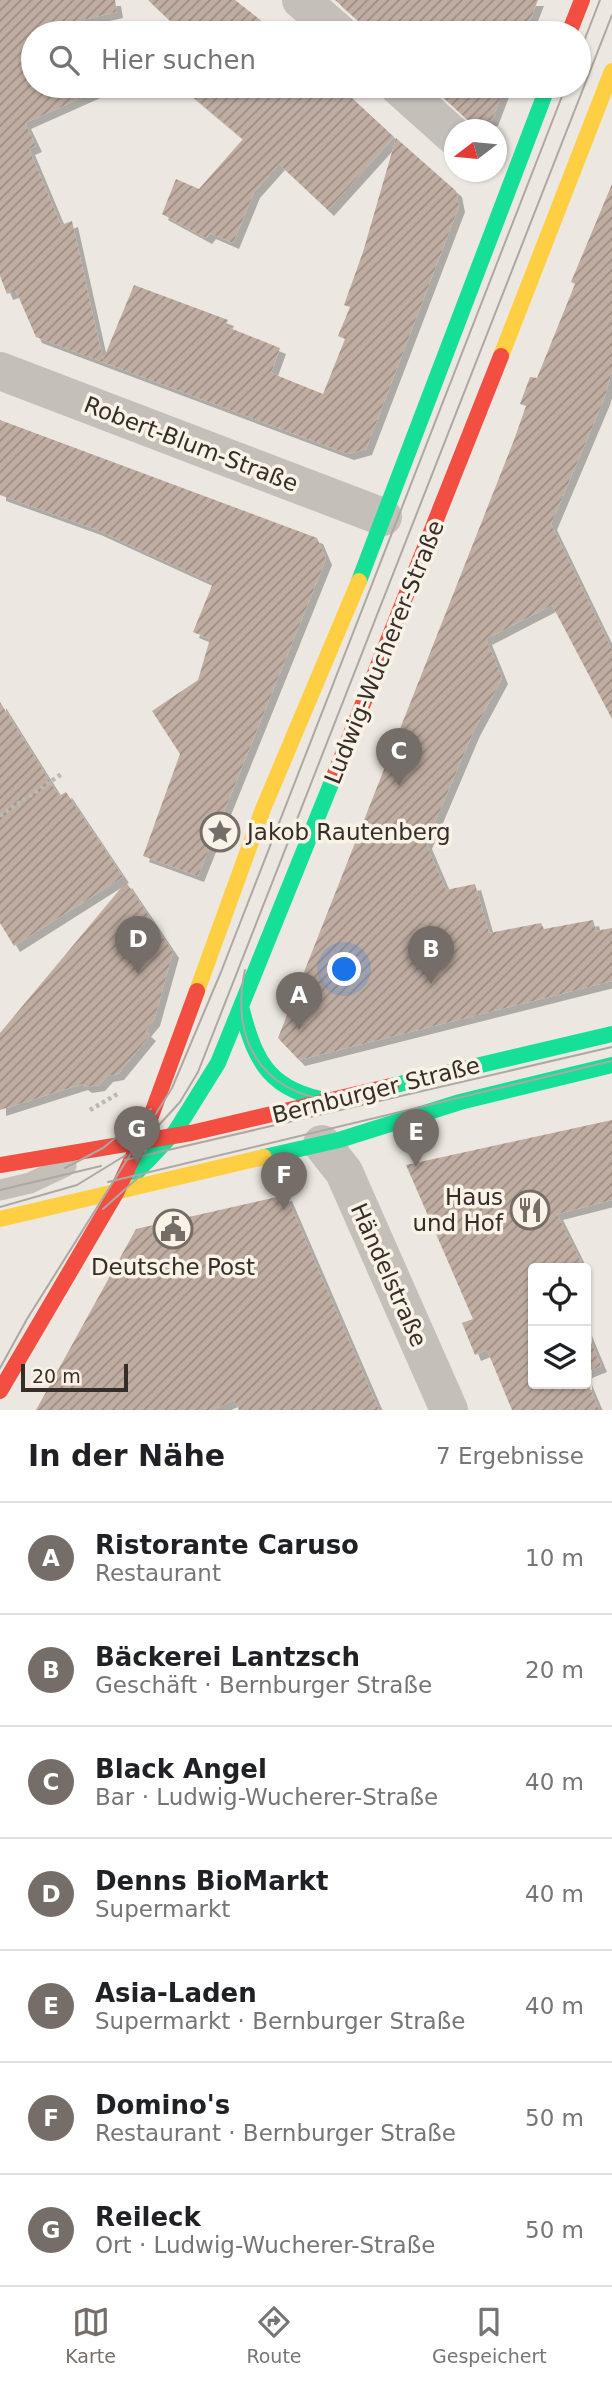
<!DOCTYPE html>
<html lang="de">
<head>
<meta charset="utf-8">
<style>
	body { margin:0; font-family:"DejaVu Sans",sans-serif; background:#f2f2f2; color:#202124 }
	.controls { position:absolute; right:21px; bottom:21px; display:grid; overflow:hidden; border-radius:7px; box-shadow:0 2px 5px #0004 }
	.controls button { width:63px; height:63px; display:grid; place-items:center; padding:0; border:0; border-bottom:2px solid #e0e0e0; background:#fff; color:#202124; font:35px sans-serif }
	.compass { position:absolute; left:444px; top:119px; width:63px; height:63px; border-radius:50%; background:#fff; box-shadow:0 2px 5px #0004; rotate:254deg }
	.scale { position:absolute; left:21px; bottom:18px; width:107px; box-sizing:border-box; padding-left:7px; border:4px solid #352d28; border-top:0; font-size:19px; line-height:24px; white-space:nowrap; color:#352d28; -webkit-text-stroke:5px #f9f2e7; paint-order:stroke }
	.you { position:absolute; left:345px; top:970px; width:24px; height:24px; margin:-18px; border:5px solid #fff; border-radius:50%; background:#1a73e8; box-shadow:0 0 0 10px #1a73e833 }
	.badge { display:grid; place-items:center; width:46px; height:46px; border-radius:50%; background:#756e68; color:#fff; font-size:23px; font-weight:700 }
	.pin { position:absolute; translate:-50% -58px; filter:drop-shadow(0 2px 4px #0008) }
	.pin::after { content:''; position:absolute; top:37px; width:24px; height:21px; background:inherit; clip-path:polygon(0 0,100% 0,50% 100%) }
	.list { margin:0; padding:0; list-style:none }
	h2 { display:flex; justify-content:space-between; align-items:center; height:91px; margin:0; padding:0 28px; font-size:30px }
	h2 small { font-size:23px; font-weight:400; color:#757577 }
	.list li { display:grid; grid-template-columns:46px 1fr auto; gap:21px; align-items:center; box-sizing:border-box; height:112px; padding:0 28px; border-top:2px solid #e0e0e0 }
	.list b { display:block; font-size:26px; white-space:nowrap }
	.list p { margin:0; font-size:23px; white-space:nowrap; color:#757577 }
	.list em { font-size:23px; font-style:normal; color:#757577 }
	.icon { flex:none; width:38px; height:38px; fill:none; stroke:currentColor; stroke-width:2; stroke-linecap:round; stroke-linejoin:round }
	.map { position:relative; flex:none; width:612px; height:1410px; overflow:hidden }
	.search { position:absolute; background:#fff; box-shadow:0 2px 5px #0004; left:21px; right:21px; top:21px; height:77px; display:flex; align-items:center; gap:18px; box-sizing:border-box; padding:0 24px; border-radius:38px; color:#757577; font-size:26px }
	.sheet { height:875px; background:#fff }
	nav { display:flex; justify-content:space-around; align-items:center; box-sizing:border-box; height:98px; border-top:2px solid #e0e0e0; background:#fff; font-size:19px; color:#757577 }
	nav a { display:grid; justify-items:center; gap:4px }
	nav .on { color:#756e68 }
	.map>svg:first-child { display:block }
	.building { fill:url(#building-hatch); filter:url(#shadow) }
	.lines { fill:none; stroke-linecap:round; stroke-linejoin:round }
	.path { stroke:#bdb8b2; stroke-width:4.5; stroke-dasharray:3.5 3.5; stroke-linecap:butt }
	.lane { stroke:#c5bfb9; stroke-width:21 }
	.street { stroke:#c5bfb9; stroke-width:38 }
	.fast { stroke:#16e098; stroke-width:16 }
	.slow { stroke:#ffcf43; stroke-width:16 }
	.jam { stroke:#f24e42; stroke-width:16 }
	.tram { stroke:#aca8a4; stroke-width:2 }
	.labels { text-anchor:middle; stroke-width:7; stroke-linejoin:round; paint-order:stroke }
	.street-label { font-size:23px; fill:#352d28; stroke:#f9f2e7 }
	.poi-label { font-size:23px; fill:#352d28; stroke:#f9f2e7; text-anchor:start }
</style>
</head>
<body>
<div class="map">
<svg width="612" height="1410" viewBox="0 0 612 1410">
	<defs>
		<pattern id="building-hatch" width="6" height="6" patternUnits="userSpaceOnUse" patternTransform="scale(1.75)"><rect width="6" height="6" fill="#bfada2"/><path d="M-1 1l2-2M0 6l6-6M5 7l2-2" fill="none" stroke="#9c8d84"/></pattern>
		<filter id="shadow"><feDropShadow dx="6" dy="6" stdDeviation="0" flood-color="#0004"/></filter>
	</defs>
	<rect width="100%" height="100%" fill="#ece7e0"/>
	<path class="building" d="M0 0H115L117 12 33 31V86H108L25 123 36 146 29 149 61 225 72 221 103 360 134 285 228 320 225 326 280 348 271 373 323 394 345 339 338 336 350 307 344 305 363 252 396 138 456 191 459 206 366 449 348 454 36 337 16 291 7 294 0 276Z
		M148 0H235L277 33H183Z
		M335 0H538L525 33H372Z
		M180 86H339L394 137 328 210 279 164 254 192 233 243 210 233 206 238 162 214 176 179 199 189 243 139Z
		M431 86H505L492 120 472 124Z
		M612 184V371L604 399 551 524 612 650V719L552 605 486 639 502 678 474 730 426 843 446 890 475 884 489 933 541 923 544 929 593 920 596 931 612 928V981L299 1060 278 1038 514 440 526 406 520 404 530 377 537 378 575 284 571 282Z
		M0 420 317 538 326 559 198 876 143 856 180 754 152 711 198 680 210 639 193 632 213 583 95 529 0 495Z
		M0 702 59 796 66 792 123 877 14 946 0 923Z
		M126 882 173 952 154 1020 145 1031 150 1035 118 1074 107 1076 99 1085 86 1087 82 1084 0 1110V1033Z
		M612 1120V1200L557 1214 584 1268H533V1384H586V1379L599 1410H512L487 1350 475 1355 462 1323 473 1319 406 1165Z
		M286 1195 379 1410H239L234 1400 212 1410H36L136 1229Z
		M586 1330 601 1366 586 1372Z"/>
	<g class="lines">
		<path class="path" d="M0 816 63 773
			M90 1110 119 1093"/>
		<path class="lane" d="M0 1190 30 1183 66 1166"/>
		<path class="street" d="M301 0 339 33
			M398 86 454 136
			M0 371 383 517
			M322 1144 344 1172 449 1410"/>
		<path class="fast" d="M359 581 548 86
			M242 1010C256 1065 272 1091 330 1101
			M391 1086 612 1034
			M264 1157 339 1140 460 1102 612 1065
			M132 1177 175 1132 218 1063 335 774"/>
		<path class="slow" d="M501 356 612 71
			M197 991 263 809 359 581
			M0 1219 264 1157"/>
		<path class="jam" d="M569 33 582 0
			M335 774 501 356
			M0 1165 191 1133 391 1086
			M0 1391 116 1193 147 1127 197 991"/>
		<path class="tram" d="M579 54 600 0
			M245 970C228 1047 270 1102 349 1101
			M148 1137 180 1102 198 1072 612 15
			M125 1160 612 1047
			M65 1168 103 1148 151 1109
			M108 1182 612 1061
			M0 1190 101 1166
			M0 1207 77 1185 126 1155
			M103 1209 140 1176
			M0 1368 27 1319 172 1088 221 972 566 86"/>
	</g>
	<defs>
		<symbol id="sight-ring" viewBox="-11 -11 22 22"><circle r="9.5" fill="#f9f2e7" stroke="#756e68" stroke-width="1.5"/><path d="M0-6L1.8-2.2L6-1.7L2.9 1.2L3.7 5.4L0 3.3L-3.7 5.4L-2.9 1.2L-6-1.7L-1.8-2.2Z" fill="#756e68"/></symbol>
		<symbol id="restaurant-ring" viewBox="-11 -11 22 22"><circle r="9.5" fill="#f9f2e7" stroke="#756e68" stroke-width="1.5"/><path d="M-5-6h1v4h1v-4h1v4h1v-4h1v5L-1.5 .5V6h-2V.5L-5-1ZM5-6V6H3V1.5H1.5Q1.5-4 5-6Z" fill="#756e68"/></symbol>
		<symbol id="civic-ring" viewBox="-11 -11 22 22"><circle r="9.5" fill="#f9f2e7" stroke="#756e68" stroke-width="1.5"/><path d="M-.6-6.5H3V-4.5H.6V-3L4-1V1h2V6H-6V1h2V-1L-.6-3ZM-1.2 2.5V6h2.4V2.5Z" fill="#756e68"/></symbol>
	</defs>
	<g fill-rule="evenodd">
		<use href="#sight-ring" x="198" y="810" width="44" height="44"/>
		<use href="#restaurant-ring" x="508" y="1188" width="44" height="44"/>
		<use href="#civic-ring" x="151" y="1207" width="44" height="44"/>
	</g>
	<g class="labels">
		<g class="street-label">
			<text transform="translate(191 444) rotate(21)" y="8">Robert-Blum-Straße</text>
			<text transform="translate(384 652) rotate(-68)" y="8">Ludwig-Wucherer-Straße</text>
			<text transform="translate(376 1090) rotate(-14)" y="8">Bernburger Straße</text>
			<text transform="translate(389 1275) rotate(66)" y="8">Händelstraße</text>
		</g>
		<g class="poi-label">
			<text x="247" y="840">Jakob Rautenberg</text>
			<text x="503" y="1205" text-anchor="end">Haus<tspan x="503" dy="26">und Hof</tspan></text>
			<text x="173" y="1275" text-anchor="middle">Deutsche Post</text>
		</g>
	</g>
</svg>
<div class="controls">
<button><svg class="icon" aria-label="locate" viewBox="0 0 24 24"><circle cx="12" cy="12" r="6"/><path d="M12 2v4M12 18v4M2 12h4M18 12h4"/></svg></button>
<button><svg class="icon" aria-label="layers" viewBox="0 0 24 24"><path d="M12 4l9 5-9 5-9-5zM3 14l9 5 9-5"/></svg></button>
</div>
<svg class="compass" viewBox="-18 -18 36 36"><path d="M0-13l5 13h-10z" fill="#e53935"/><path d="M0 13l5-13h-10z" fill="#757577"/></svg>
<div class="scale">20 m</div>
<div class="you"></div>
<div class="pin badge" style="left:299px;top:1030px">A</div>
<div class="pin badge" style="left:431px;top:984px">B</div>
<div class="pin badge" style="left:399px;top:786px">C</div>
<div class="pin badge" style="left:138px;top:974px">D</div>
<div class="pin badge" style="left:416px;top:1167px">E</div>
<div class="pin badge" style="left:284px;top:1210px">F</div>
<div class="pin badge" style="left:137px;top:1164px">G</div>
<div class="search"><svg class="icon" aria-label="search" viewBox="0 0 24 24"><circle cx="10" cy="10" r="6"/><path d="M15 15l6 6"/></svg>Hier suchen</div>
</div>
<section class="sheet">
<h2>In der Nähe<small>7 Ergebnisse</small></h2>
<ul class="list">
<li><span class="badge">A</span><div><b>Ristorante Caruso</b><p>Restaurant</p></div><em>10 m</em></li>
<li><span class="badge">B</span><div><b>Bäckerei Lantzsch</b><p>Geschäft · Bernburger Straße</p></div><em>20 m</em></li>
<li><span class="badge">C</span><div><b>Black Angel</b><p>Bar · Ludwig-Wucherer-Straße</p></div><em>40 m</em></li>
<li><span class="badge">D</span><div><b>Denns BioMarkt</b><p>Supermarkt</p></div><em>40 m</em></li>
<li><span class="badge">E</span><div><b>Asia-Laden</b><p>Supermarkt · Bernburger Straße</p></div><em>40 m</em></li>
<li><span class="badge">F</span><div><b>Domino's</b><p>Restaurant · Bernburger Straße</p></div><em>50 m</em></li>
<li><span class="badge">G</span><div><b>Reileck</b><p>Ort · Ludwig-Wucherer-Straße</p></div><em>50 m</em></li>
</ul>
</section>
<nav>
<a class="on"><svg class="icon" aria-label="map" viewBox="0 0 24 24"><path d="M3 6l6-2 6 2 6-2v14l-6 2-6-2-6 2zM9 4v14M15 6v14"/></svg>Karte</a>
<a><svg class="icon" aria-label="directions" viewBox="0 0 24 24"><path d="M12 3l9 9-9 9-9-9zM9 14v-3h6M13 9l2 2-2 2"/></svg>Route</a>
<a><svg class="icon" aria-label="saved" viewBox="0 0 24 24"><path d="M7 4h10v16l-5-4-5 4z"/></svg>Gespeichert</a>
</nav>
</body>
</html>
